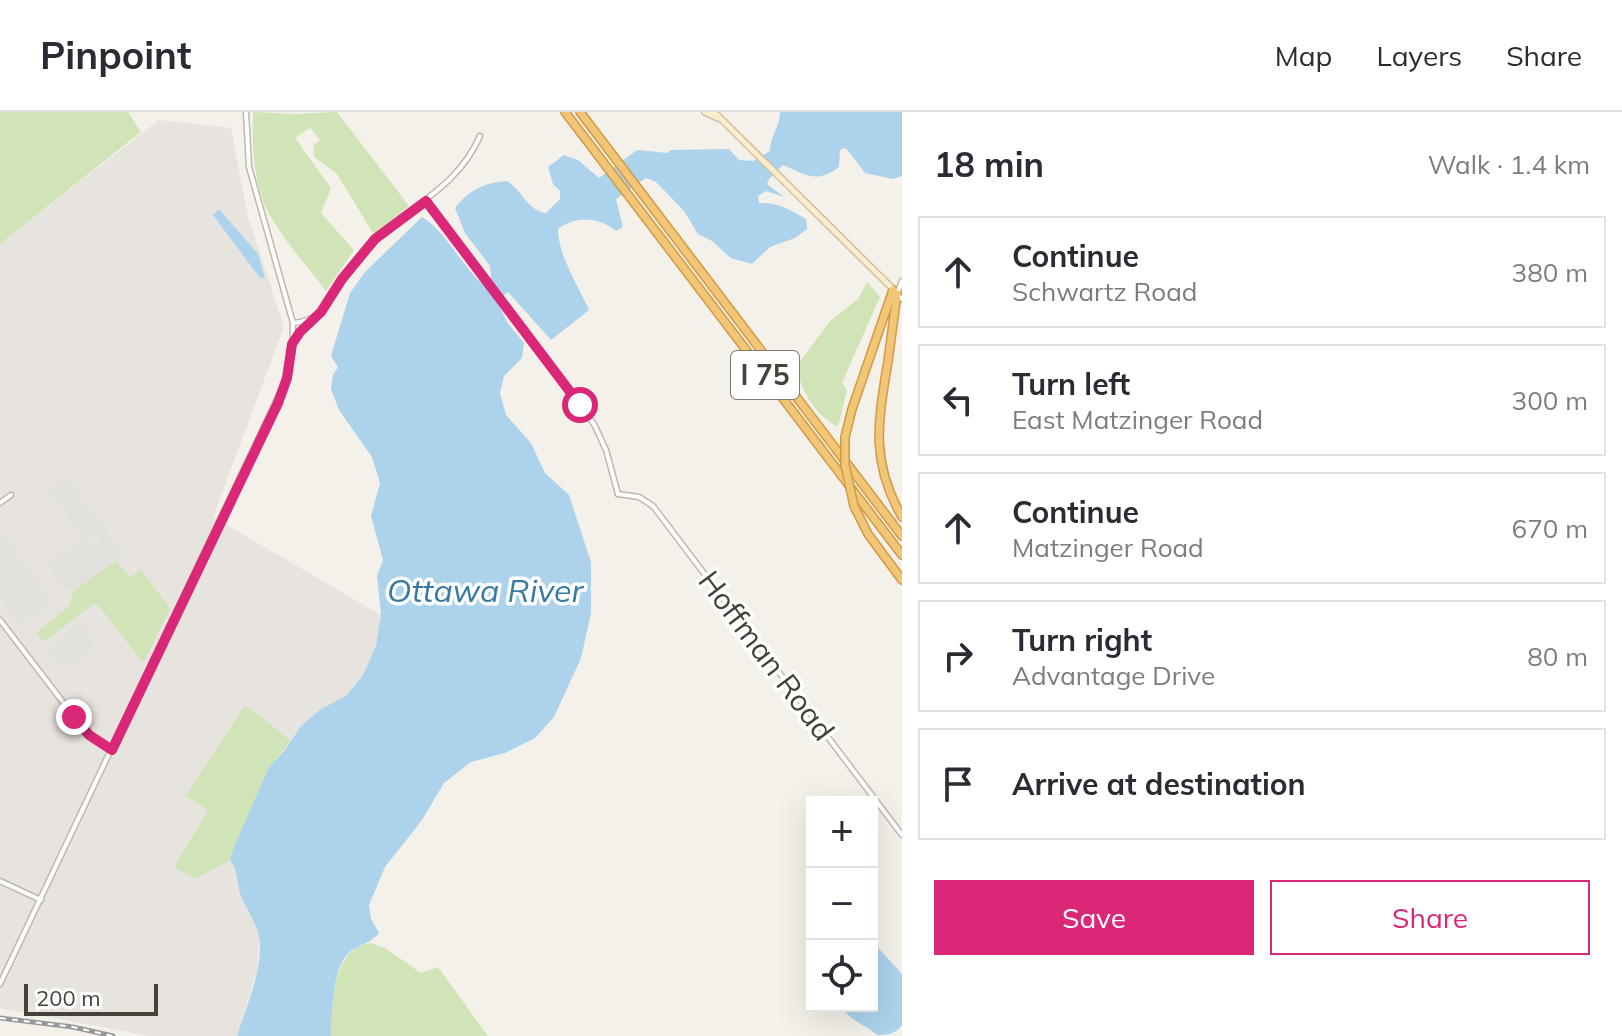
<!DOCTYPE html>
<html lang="en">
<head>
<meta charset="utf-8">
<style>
	body { margin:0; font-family:Mulish,sans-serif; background:#f7f7f7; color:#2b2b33 }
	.controls { position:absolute; right:24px; bottom:24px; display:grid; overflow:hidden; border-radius:0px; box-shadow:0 8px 32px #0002 }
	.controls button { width:72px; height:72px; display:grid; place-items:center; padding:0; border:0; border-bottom:2px solid #e1e1e2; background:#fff; color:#2b2b33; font:40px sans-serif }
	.scale { position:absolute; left:24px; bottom:20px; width:134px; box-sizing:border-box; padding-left:8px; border:4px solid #474139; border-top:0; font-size:22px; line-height:28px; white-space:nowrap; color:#474139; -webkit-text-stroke:6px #fff; paint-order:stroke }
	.stop { position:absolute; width:24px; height:24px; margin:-18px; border:6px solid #db2777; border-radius:50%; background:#fff }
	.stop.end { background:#db2777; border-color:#fff; box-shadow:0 2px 8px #0008 }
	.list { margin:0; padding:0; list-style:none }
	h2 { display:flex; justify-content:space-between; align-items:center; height:104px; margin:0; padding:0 32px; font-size:34px }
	h2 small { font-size:26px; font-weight:400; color:#7c7c81 }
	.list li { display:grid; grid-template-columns:52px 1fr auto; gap:24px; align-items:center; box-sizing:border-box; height:112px; margin:0 16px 16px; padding:0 16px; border:2px solid #e1e1e2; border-radius:0px }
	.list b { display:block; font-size:30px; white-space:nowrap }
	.list p { margin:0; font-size:26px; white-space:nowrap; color:#7c7c81 }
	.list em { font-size:26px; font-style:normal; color:#7c7c81 }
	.actions { display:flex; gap:16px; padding:24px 32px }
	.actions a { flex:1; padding:18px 0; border:2px solid #db2777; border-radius:0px; text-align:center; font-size:28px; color:#db2777 }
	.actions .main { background:#db2777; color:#fff }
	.icon { flex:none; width:44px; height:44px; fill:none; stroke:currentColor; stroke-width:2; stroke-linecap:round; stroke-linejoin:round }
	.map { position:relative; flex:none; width:902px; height:924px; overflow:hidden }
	header { display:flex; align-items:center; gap:48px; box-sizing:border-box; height:112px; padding:0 40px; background:#fff; border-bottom:2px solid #e1e1e2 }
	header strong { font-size:38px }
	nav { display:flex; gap:44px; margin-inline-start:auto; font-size:28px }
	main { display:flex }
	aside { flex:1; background:#fff }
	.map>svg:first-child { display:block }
	.industrial { fill:#e7e3df }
	.green { fill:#d1e4b7 }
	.parking { fill:#e3e1de }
	.water { fill:#acd3eb }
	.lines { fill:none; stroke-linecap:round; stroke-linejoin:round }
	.minor-casing { stroke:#bfb8ad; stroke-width:7 }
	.tertiary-casing { stroke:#bfb8ad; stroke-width:7 }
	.secondary-casing { stroke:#d0c19d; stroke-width:8 }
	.motorway-casing { stroke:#d19a47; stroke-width:10 }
	.minor { stroke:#fff; stroke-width:4 }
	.tertiary { stroke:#fff; stroke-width:4 }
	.secondary { stroke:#faeece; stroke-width:5 }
	.motorway { stroke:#f2c677; stroke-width:7 }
	.rail-casing { stroke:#989898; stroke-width:5 }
	.rail { stroke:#fff; stroke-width:2; stroke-dasharray:6; stroke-linecap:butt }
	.motorway-bridge-casing { stroke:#d19a47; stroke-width:10; stroke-linecap:butt }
	.motorway-bridge { stroke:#f2c677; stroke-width:7 }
	.route { stroke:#db2777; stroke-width:10 }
	.labels { text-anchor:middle; stroke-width:7; stroke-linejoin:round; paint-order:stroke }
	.shield { fill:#fff; stroke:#7e7a74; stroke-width:2 }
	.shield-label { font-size:28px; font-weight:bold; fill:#474139 }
	.street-label { font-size:30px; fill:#474139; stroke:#fff }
	.water-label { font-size:32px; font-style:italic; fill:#387aa3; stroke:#fff }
</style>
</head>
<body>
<header>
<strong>Pinpoint</strong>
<nav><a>Map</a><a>Layers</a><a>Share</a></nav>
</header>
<main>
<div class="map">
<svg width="902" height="924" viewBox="0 0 902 924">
	<rect width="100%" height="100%" fill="#f4f1ea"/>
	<path class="industrial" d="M159 8 231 16 248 105 284 215 213 405 381 503 376 534 363 563 347 583 321 597 301 614 285 638 237 757 238 776 254 807 259 827 257 858 237 924H150L0 896V132Z"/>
	<path class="green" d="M0 0H128L141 20 0 132Z
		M253 0 292 2 337 0 409 94 374 123 337 62 314 45 313 34 320 28 310 16 295 26 331 76 321 101 354 138 326 179C308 155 280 124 267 98 253 68 252 33 253 0Z
		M867 170 880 185 842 271 847 278 838 315C816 304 799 277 797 254L829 210 858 187Z
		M116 448 130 466 141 457 170 497 143 551 96 490 44 530 36 521 69 494 73 480Z
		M245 593 291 629 269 655 230 748 195 767 174 755 208 698 186 684Z
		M370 831 385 836 421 861 438 855 488 924H331C333 892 330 838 370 831Z"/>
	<path class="parking" d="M66 366 124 442 73 480 70 476 66 478 47 453 84 424 93 435 99 430 90 420 82 423 49 379Z
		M0 420 49 484 44 495 20 513 0 486Z
		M81 512 97 532 64 557 49 537Z"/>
	<path class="water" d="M780 0H902V64L893 67 865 61 846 36 840 38 839 55C816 72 807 63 783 53L769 67 767 72 784 85 766 79 758 84 759 91C777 90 791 98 806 107L807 117 795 126 770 135 752 152 731 146 712 129 698 122 684 99 656 70 646 66 616 87 623 115 616 119C599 105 576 103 558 117 558 143 578 173 589 198L551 228 508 180 497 189 507 210 524 231 522 246 504 264 500 281 506 303 531 331 545 361 569 383 591 450V501L581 546 554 605 535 626 505 641 471 650 444 671 422 708 385 755 369 793 371 807 379 821C368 834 359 831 348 842 332 857 332 903 331 924H237C246 894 264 856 259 825 256 809 247 798 241 784 236 771 239 759 230 748L234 735 269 655 285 638 301 614 321 597 347 583 363 563 376 534 381 503 377 464 383 448 371 404 380 371 372 345 339 298 331 277 333 263 338 255 331 244 350 181 365 160 422 105C445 119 461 152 481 171L491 165 490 154 465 121 455 96C470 77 484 71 507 69 523 79 527 98 546 101L560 87V79L553 72 548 55 564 43 578 48 599 66 637 38 668 41 670 38 729 37 739 48 753 49 770 39C770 24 780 15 780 0Z
		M219 97 258 142 265 166H260L213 103Z
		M872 829 902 862V913C896 922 887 923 877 923 862 910 853 911 840 894H872Z"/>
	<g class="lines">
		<defs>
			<path id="minor" d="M426 89 594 312 606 338 618 382
				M293 211C325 208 328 187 344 164 360 142 378 122 400 107 433 82 463 63 480 24
				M292 232 303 215 311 209
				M0 391 11 383
				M0 508 82 615 97 629 112 638"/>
			<path id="tertiary" d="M902 169 897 182 902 187
				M618 382 639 385 653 394 902 723
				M0 769 41 788
				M0 872 287 266 292 241 293 211 249 55 246 0"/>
			<path id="secondary" d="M705 0 718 6
				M714 0 894 178"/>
			<path id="motorway" d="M565 0 902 443
				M580 0 902 424
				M897 182C894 204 891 227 888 249 878 310 870 349 902 405
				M845 325 852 297 893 178
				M854 394 868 422 902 468"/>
		</defs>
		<use href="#minor" class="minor-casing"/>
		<use href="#tertiary" class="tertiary-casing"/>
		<use href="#secondary" class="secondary-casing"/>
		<use href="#motorway" class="motorway-casing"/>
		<use href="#minor" class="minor"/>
		<use href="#tertiary" class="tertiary"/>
		<use href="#secondary" class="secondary"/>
		<use href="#motorway" class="motorway"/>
		<defs>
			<path id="rail" d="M0 906 73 915 113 924"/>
		</defs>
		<use href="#rail" class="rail-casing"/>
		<use href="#rail" class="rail"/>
		<defs>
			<path id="motorway-bridge" d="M845 325V353L854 394"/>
		</defs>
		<use href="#motorway-bridge" class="motorway-bridge-casing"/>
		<use href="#motorway-bridge" class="motorway-bridge"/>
	</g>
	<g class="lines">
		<path class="route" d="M74 605 89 623 112 638 278 291 287 266 292 232 300 220 321 200 342 167 375 127 426 89 580 293"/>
	</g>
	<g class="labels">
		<rect class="shield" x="731" y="239" width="68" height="48" rx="6"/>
		<g class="shield-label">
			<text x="765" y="273">I 75</text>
		</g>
		<g class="street-label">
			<text transform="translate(766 544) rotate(53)" y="10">Hoffman Road</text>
		</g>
		<g class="water-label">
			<text x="485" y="490">Ottawa River</text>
		</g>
	</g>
</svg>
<div class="controls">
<button>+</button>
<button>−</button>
<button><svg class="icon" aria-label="locate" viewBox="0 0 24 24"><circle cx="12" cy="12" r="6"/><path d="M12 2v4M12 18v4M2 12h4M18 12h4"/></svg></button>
</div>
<div class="scale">200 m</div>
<div class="stop" style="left:580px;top:293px"></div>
<div class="stop end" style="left:74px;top:605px"></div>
</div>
<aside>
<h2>18 min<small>Walk · 1.4 km</small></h2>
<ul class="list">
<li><svg class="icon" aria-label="ahead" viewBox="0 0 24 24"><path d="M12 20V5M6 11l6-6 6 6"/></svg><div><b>Continue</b><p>Schwartz Road</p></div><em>380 m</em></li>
<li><svg class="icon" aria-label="left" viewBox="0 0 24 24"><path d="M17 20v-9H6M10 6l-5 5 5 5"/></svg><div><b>Turn left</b><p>East Matzinger Road</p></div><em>300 m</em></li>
<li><svg class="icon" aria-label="ahead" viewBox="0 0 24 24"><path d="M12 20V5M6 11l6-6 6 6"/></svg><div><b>Continue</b><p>Matzinger Road</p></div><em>670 m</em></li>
<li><svg class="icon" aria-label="right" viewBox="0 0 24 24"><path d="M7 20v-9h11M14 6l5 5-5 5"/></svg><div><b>Turn right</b><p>Advantage Drive</p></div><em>80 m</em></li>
<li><svg class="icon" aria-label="arrive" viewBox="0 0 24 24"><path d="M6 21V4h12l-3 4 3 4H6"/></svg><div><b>Arrive at destination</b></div></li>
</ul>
<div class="actions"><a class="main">Save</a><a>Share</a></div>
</aside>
</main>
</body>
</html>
